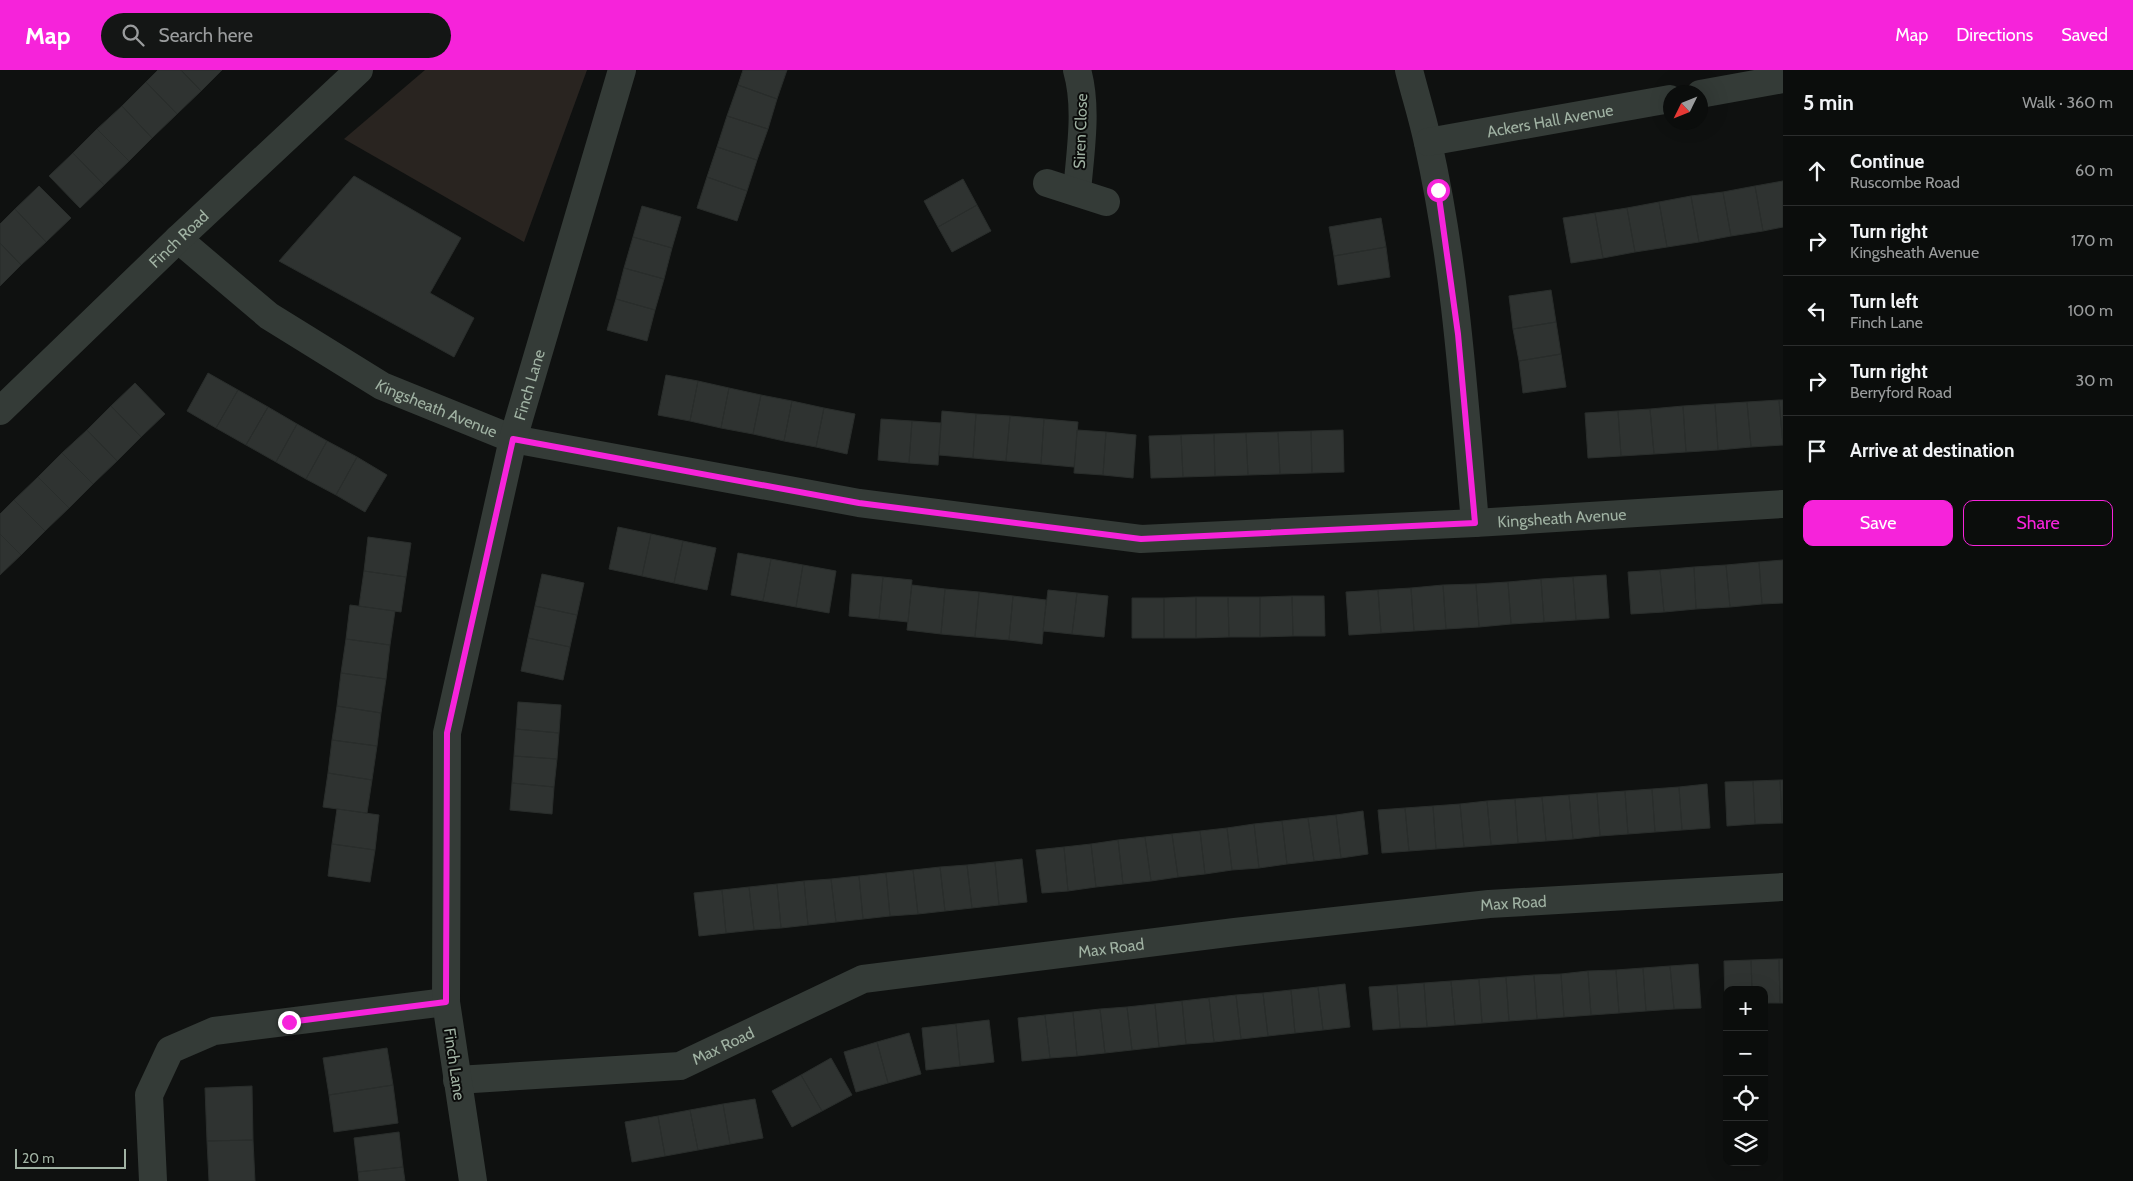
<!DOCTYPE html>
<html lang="en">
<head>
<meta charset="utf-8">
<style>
	body { margin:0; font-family:Cabin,sans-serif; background:#141615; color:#f1f3f6 }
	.controls { position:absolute; right:15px; bottom:15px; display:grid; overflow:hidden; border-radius:10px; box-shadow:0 5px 20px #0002 }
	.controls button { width:45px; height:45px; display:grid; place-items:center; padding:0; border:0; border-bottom:1px solid #2b2d2d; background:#0b0d0c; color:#f1f3f6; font:25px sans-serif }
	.compass { position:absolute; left:1663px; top:15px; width:45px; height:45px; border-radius:50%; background:#0b0d0c; box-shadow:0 5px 20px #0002; rotate:227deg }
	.scale { position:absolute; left:15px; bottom:12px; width:111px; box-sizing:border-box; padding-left:5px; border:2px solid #a0b2a3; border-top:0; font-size:14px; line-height:18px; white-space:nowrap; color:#a0b2a3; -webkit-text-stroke:4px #0b0c0b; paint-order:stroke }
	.stop { position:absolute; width:15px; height:15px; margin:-11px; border:4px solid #f623da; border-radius:50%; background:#fff }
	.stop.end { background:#f623da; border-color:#fff; box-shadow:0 1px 5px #0008 }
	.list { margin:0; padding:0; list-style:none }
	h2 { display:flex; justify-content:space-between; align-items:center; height:65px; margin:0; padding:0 20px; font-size:21px }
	h2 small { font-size:16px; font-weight:400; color:#9a9c9d }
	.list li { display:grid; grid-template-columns:32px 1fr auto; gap:15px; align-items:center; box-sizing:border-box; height:70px; padding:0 20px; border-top:1px solid #2b2d2d }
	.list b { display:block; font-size:19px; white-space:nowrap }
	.list p { margin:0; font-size:16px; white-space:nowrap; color:#9a9c9d }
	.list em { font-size:16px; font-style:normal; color:#9a9c9d }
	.actions { display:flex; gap:10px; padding:15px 20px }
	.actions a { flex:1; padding:11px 0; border:1px solid #f623da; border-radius:10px; text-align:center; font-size:18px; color:#f623da }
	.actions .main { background:#f623da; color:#fff }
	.icon { flex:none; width:28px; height:28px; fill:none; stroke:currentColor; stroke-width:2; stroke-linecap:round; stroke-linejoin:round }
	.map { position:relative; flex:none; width:1783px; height:1111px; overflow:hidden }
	header { display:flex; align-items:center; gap:30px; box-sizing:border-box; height:70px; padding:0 25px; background:#f623da; color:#fff }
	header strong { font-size:24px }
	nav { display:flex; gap:28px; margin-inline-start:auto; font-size:18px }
	.search { width:350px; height:45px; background:#141615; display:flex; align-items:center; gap:12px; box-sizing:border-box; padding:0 18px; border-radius:28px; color:#9a9c9d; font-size:19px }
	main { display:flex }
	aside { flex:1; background:#0b0d0c }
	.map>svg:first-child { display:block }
	.green { fill:#292420 }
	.building { fill:#2f3331; stroke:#292d2b }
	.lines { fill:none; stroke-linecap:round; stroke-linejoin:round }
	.minor { stroke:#343b37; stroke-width:28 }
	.tertiary { stroke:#343b37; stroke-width:28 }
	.route { stroke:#f623da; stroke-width:6 }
	.labels { text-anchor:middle; stroke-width:4; stroke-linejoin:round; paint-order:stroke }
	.street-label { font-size:16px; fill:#a0b2a3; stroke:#0b0c0b }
</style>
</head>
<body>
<header>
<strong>Map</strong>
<div class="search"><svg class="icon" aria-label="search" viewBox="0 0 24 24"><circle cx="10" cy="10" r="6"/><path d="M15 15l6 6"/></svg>Search here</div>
<nav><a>Map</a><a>Directions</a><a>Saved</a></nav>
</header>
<main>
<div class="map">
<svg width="1783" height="1111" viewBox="0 0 1783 1111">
	<rect width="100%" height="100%" fill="#0f1110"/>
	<path class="green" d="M425 0H587L524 172 344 69Z"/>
	<path class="building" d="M158 0H181L201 21 177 44 146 12Z
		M181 0H222L201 21Z
		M743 0H787L777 29 738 15Z
		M146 12 177 44 152 68 122 36Z
		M738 15 777 29 768 59 727 46Z
		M122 36 152 68 129 91 97 59Z
		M727 46 768 59 757 90 717 77Z
		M97 59 129 91 104 115 73 83Z
		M717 77 757 90 747 121 707 107Z
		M73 83 104 115 80 138 49 106Z
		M354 106 461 168 430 223 474 248 454 287 279 191Z
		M707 107 747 121 737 151 697 138Z
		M963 109 977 135 938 157 924 131Z
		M1783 111V157L1763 161 1755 116Z
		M39 116 71 148 46 172 15 139Z
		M1755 116 1763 161 1731 166 1723 122Z
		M1723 122 1731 166 1699 172 1691 126Z
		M1691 126 1699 172 1667 177 1659 132Z
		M1659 132 1667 177 1635 182 1627 138Z
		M977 135 991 161 952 182 938 157Z
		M642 136 681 147 672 178 633 167Z
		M1627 138 1635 182 1603 188 1595 143Z
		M15 139 46 172 21 195 0 173V154Z
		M1595 143 1603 188 1571 193 1563 148Z
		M1381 148 1386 177 1334 186 1329 157Z
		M633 167 672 178 664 209 624 198Z
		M0 173 21 195 0 216Z
		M1386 177 1390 207 1338 215 1334 186Z
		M624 198 664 209 655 240 616 229Z
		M1551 220 1556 252 1513 259 1509 226Z
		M616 229 655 240 647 271 607 260Z
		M1556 252 1561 284 1519 291 1513 259Z
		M1561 284 1566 317 1523 323 1519 291Z
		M208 303 238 320 216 358 187 341Z
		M666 305 698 311 690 351 658 345Z
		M698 311 729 318 721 358 690 351Z
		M135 313 165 344 141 367 111 336Z
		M729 318 761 325 753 364 721 358Z
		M238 320 268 337 246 375 216 358Z
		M761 325 792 331 784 371 753 364Z
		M1779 330 1783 375 1751 377 1747 332Z
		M1779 330H1783V375Z
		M792 331 824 338 816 377 784 371Z
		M1747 332 1751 377 1718 380 1715 334Z
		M1715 334 1718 380 1686 382 1683 336Z
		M111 336 141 367 117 391 87 360Z
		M1683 336 1686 382 1654 384 1650 339Z
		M268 337 297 354 276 392 246 375Z
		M824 338 855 344 847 384 816 377Z
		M1650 339 1654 384 1621 386 1618 341Z
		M942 341 976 344 973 388 939 385Z
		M1618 341 1621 386 1588 388 1585 343Z
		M976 344 1010 346 1006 391 973 388Z
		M1010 346 1044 349 1041 394 1006 391Z
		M881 349 912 351 909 393 878 390Z
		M1044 349 1078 352 1074 397 1041 394Z
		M912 351 941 353 938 395 909 393Z
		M297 354 327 371 306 409 276 392Z
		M87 360 117 391 93 414 62 383Z
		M1077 360 1106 362 1103 405 1074 403Z
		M1343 360 1344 402 1312 403 1311 361Z
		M1311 361 1312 403 1280 404 1278 362Z
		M1106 362 1136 365 1133 408 1103 405Z
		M1278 362 1280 404 1248 405 1246 363Z
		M1246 363 1248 405 1215 406 1214 364Z
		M1214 364 1215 406 1183 407 1181 365Z
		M1181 365 1183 407 1151 408 1149 366Z
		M327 371 357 387 336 425 306 409Z
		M62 383 93 414 69 438 38 407Z
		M357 387 387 405 365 442 336 425Z
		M38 407 69 438 45 461 14 430Z
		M14 430 45 461 21 485 0 464V444Z
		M618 457 651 464 642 506 609 499Z
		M0 464 21 485 0 505Z
		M651 464 683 471 674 513 642 506Z
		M368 467 411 473 406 507 364 501Z
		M683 471 716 478 707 520 674 513Z
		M738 483 771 489 763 531 731 525Z
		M771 489 803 495 796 537 763 531Z
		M1783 490V533L1762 534 1759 492Z
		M1759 492 1762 534 1730 537 1726 495Z
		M803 495 836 501 829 543 796 537Z
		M1726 495 1730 537 1696 539 1694 497Z
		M1694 497 1696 539 1664 542 1660 500Z
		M1660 500 1664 542 1631 544 1628 502Z
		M364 501 406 507 401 542 359 536Z
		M542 504 584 513 577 545 535 536Z
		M852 504 883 507 879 549 849 546Z
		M1606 505 1609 548 1576 550 1573 507Z
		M883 507 912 510 908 552 879 549Z
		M1573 507 1576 550 1544 552 1541 509Z
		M1541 509 1544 552 1511 554 1508 512Z
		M1508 512 1511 554 1479 557 1476 514Z
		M1476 514 1479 557 1446 559 1443 515Z
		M912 515 945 519 941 564 907 560Z
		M1443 515 1446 559 1414 561 1411 518Z
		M1411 518 1414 561 1381 563 1378 520Z
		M945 519 979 522 975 567 941 564Z
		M1048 520 1077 523 1072 564 1043 561Z
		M1378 520 1381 563 1349 565 1346 522Z
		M979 522 1013 526 1009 570 975 567Z
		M1077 523 1108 526 1104 567 1072 564Z
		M1013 526 1046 530 1042 574 1009 570Z
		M1292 526 1293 566 1260 567V527Z
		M1292 526H1324L1325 566H1293Z
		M1196 527V568H1164V528Z
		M1196 527H1228L1229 567 1196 568Z
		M1228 527H1260V567H1229Z
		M1132 528H1164V568H1132Z
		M350 535 395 541 390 575 346 569Z
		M535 536 577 545 570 577 528 568Z
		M528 568 570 577 563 610 521 601Z
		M346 569 390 575 386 609 341 603Z
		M341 603 386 609 381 643 337 636Z
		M518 632 561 635 559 663 516 659Z
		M337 636 381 643 377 676 332 670Z
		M516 659 559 663 557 689 514 686Z
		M332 670 377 676 372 710 328 703Z
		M514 686 557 689 554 717 512 713Z
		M328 703 372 710 367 743 323 737Z
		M1780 710 1782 753 1755 754 1753 711Z
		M1780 710H1783V753H1782Z
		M1753 711 1755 754 1727 756 1725 712Z
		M512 713 554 717 552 744 510 740Z
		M1707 714 1710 758 1682 760 1679 717Z
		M1679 717 1682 760 1655 762 1652 719Z
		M1652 719 1655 762 1628 764 1625 721Z
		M1625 721 1628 764 1600 766 1597 723Z
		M1597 723 1600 766 1573 769 1569 725Z
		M1569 725 1573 769 1546 771 1542 727Z
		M1542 727 1546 771 1518 773 1515 729Z
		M1515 729 1518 773 1491 775 1487 731Z
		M1487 731 1491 775 1464 777 1460 734Z
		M1460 734 1464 777 1436 779 1433 736Z
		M1433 736 1436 779 1409 781 1405 738Z
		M1405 738 1409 781 1382 783 1378 740Z
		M337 739 379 745 375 780 332 774Z
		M1363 741 1368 784 1341 788 1336 745Z
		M1336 745 1341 788 1314 791 1308 748Z
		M1308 748 1314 791 1287 794 1282 751Z
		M1282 751 1287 794 1259 798 1254 754Z
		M1254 754 1259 798 1232 800 1227 758Z
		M1227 758 1232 800 1205 804 1200 761Z
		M1200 761 1205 804 1178 807 1172 764Z
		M1172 764 1178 807 1151 811 1145 767Z
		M1145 767 1151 811 1123 814 1118 770Z
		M1118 770 1123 814 1096 817 1091 774Z
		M332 774 375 780 370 812 328 806Z
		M1091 774 1096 817 1068 821 1064 777Z
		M1064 777 1068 821 1042 823 1036 780Z
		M1022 789 1027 832 999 835 995 792Z
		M995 792 999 835 972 838 967 795Z
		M967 795 972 838 945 841 940 797Z
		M940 797 945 841 918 844 913 800Z
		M913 800 918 844 890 846 886 803Z
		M886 803 890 846 863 849 859 806Z
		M859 806 863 849 836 852 831 809Z
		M831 809 836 852 808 855 804 811Z
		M804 811 808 855 781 858 777 814Z
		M777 814 781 858 754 860 749 817Z
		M749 817 754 860 726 863 722 820Z
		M722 820 726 863 699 866 694 823Z
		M1779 889 1780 933H1764V920H1752L1751 890Z
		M1779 889H1783V933H1780Z
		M1751 890 1752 920H1727V934H1725L1724 891Z
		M1698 894 1701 938 1674 939 1670 896Z
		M1670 896 1674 939 1646 941 1643 898Z
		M1643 898 1646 941 1619 943 1616 900Z
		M1616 900 1619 943 1591 945 1588 901Z
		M1588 901 1591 945 1564 947 1561 904Z
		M1561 904 1564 947 1537 949 1534 905Z
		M1534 905 1537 949 1509 951 1506 907Z
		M1506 907 1509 951 1482 953 1479 909Z
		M1479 909 1482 953 1455 955 1451 911Z
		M1451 911 1455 955 1427 957 1424 913Z
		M1424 913 1427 957 1400 958 1397 915Z
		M1345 914 1350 957 1323 960 1318 917Z
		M1397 915 1400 958 1373 960 1369 917Z
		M1318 917 1323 960 1295 963 1291 920Z
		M1291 920 1295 963 1268 966 1263 923Z
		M1263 923 1268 966 1241 969 1236 925Z
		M1236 925 1241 969 1214 972 1209 928Z
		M1209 928 1214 972 1186 974 1182 931Z
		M1182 931 1186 974 1159 977 1155 934Z
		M1155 934 1159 977 1132 980 1127 937Z
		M1127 937 1132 980 1105 983 1100 939Z
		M1100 939 1105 983 1077 986 1073 942Z
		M1073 942 1077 986 1050 988 1045 945Z
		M1045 945 1050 988 1022 991 1018 948Z
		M989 950 994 992 960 996 956 954Z
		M956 954 960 996 926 1000 922 958Z
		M909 963 921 1004 888 1013 877 972Z
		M877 972 888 1013 856 1022 844 982Z
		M387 978 393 1015 329 1025 323 988Z
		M831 988 852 1025 822 1041 801 1005Z
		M801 1005 822 1041 792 1057 772 1021Z
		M393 1015 398 1053 334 1062 329 1025Z
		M252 1016 253 1070 207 1071 205 1018Z
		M755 1029 763 1068 730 1074 723 1034Z
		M723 1034 730 1074 698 1080 690 1040Z
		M690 1040 698 1080 665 1086 658 1046Z
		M658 1046 665 1086 632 1092 625 1052Z
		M399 1062 403 1097 358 1102 354 1068Z
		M253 1070 255 1111H209L207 1071Z
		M403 1097 405 1111H359L358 1102Z"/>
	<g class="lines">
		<g class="minor">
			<path d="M1077 0C1088 38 1080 83 1077 122"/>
			<path d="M1409 0C1415 24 1423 49 1428 73 1456 198 1464 327 1475 453"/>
			<path d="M1700 24 1783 9"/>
			<path id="s1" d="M1428 72 1670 29"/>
			<path d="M1047 113 1106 132"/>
			<path id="s2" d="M178 169 269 246 382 316 513 369 859 433 1141 469 1475 453 1783 434"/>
			<path id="s3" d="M457 1010 680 996 863 909 1235 862 1489 834 1783 817"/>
			<path d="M153 1111 149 1025 170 980 214 961 446 932"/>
			<path id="s4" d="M473 1111 446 932 447 663 513 369 622 0"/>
		</g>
		<path class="tertiary" id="s5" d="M0 341 178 169 359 0"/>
	</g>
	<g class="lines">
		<path class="route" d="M289 952 446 932 447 663 513 369 859 433 1141 469 1475 453 1458 264 1438 120"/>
	</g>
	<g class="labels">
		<g class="street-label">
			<text dy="6" stroke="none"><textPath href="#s1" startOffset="124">Ackers Hall Avenue</textPath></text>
			<text transform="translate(1080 61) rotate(-88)" y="6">Siren Close</text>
			<text dy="6" stroke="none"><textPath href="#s5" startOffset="248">Finch Road</textPath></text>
			<text dy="6" stroke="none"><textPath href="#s4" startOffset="808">Finch Lane</textPath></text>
			<text dy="6" stroke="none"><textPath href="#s2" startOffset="311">Kingsheath Avenue</textPath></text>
			<text dy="6" stroke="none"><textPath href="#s2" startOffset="1451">Kingsheath Avenue</textPath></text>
			<text dy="6" stroke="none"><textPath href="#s3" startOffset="1081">Max Road</textPath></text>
			<text dy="6" stroke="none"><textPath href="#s3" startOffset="676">Max Road</textPath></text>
			<text dy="6" stroke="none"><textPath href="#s3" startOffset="271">Max Road</textPath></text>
			<text transform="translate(455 994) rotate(82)" y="6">Finch Lane</text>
		</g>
	</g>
</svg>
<div class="controls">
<button>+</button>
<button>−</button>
<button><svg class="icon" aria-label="locate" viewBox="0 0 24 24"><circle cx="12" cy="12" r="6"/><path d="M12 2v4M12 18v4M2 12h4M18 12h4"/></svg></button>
<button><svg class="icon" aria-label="layers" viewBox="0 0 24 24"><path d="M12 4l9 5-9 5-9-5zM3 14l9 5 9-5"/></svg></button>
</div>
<svg class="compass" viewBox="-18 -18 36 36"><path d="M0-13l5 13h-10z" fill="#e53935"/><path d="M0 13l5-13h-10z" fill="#9a9c9d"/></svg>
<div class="scale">20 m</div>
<div class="stop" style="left:1438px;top:120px"></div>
<div class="stop end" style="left:289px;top:952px"></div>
</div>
<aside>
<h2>5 min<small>Walk · 360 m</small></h2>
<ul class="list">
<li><svg class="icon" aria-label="ahead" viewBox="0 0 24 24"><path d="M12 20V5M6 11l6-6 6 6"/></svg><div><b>Continue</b><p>Ruscombe Road</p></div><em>60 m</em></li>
<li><svg class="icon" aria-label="right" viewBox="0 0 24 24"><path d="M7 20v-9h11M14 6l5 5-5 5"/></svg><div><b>Turn right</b><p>Kingsheath Avenue</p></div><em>170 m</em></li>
<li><svg class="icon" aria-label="left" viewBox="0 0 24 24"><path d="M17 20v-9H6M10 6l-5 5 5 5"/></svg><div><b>Turn left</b><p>Finch Lane</p></div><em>100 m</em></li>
<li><svg class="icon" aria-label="right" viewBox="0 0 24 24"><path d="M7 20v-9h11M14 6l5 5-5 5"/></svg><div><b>Turn right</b><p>Berryford Road</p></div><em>30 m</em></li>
<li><svg class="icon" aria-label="arrive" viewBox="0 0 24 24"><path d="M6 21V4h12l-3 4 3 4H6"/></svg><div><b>Arrive at destination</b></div></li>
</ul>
<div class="actions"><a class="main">Save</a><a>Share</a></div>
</aside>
</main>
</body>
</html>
